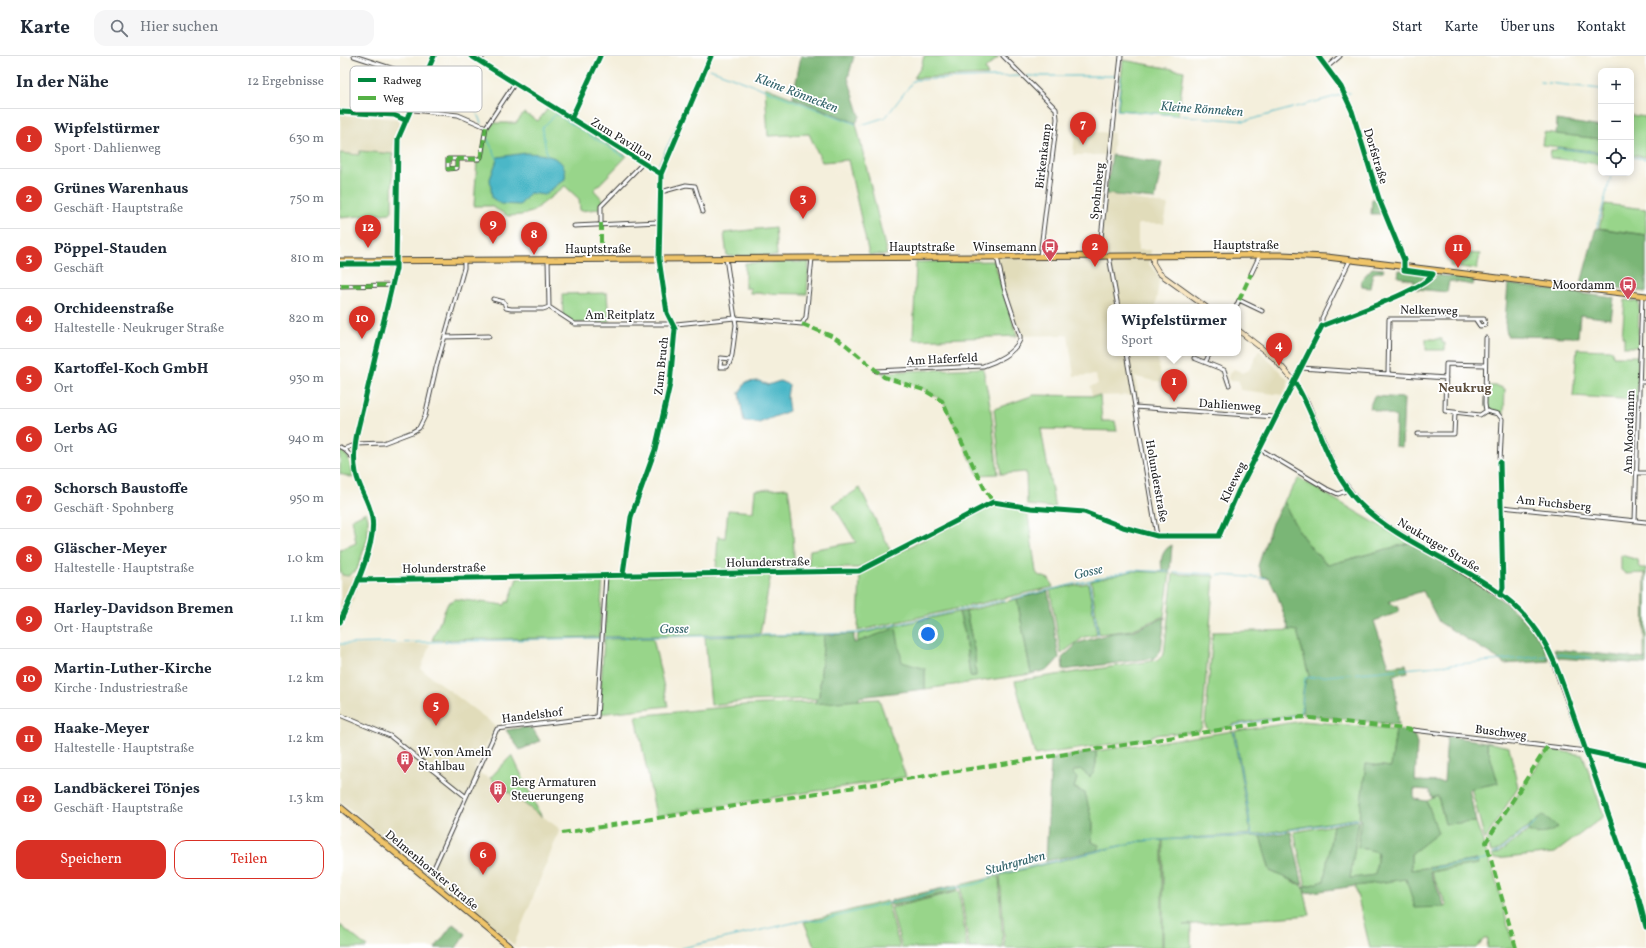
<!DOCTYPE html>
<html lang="de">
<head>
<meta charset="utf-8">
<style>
	body { margin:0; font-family:Vollkorn,serif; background:#f6f6f7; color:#1f2937 }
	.controls { position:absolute; right:12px; top:12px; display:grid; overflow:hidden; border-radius:8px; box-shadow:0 2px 10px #0003 }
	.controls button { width:36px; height:36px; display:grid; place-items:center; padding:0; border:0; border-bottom:1px solid #e0e1e3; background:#fff; color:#1f2937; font:20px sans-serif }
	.you { position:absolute; left:588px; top:578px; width:14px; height:14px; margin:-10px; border:3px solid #fff; border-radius:50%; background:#1a73e8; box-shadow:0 0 0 6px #1a73e833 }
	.badge { display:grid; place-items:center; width:26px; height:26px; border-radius:50%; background:#d93025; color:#fff; font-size:13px; font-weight:700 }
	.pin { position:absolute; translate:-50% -33px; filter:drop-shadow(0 1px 2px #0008) }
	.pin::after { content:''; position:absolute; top:21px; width:14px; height:12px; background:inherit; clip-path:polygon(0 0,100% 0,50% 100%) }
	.popup { position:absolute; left:767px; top:248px; width:134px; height:52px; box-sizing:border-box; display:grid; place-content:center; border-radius:8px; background:#fff; filter:drop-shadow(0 1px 3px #0005); font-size:13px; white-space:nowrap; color:#747a83 }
	.popup b { font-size:15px; color:#1f2937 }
	.popup::after { content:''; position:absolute; left:50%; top:100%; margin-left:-8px; border:8px solid transparent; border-top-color:#fff }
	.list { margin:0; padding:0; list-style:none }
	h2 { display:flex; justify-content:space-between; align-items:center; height:52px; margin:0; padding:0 16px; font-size:17px }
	h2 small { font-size:13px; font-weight:400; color:#747a83 }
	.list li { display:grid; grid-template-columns:26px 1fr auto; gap:12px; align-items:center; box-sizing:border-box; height:60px; padding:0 16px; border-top:1px solid #e0e1e3 }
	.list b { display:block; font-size:15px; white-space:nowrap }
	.list p { margin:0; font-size:13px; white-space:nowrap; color:#747a83 }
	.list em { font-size:13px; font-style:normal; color:#747a83 }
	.actions { display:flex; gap:8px; padding:12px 16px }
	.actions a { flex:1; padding:9px 0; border:1px solid #d93025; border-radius:12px; text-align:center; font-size:14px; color:#d93025 }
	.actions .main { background:#d93025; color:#fff }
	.icon { flex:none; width:22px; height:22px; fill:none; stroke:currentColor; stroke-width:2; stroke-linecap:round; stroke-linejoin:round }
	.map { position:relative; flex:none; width:1306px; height:892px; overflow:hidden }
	header { display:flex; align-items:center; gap:24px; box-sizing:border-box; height:56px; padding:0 20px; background:#fff; border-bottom:1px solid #e0e1e3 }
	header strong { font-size:19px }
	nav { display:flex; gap:22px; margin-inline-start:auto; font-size:14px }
	.search { width:280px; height:36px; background:#f6f6f7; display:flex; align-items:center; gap:10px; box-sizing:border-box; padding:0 14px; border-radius:12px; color:#747a83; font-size:15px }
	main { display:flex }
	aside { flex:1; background:#fff }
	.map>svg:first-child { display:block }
	.built { fill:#e1dcba }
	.green { fill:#98d58a; stroke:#5a7853 }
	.forest { fill:#7ab676; stroke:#4b6949 }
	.water { fill:#4bb7c7; stroke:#346a72 }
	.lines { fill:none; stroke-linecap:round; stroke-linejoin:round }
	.stream { stroke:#4bb7c7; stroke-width:1 }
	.street-casing { stroke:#3c3c39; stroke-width:5 }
	.secondary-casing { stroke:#3c3c39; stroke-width:6 }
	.primary-casing { stroke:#3c3c39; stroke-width:7 }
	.street { stroke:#fff; stroke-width:3 }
	.secondary { stroke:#f9e7c3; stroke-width:4.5 }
	.primary { stroke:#efc469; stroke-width:5 }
	.quiet { stroke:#55b145; stroke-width:4; stroke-dasharray:8 4; stroke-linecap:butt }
	.cycleway-casing { stroke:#fff; stroke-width:8 }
	.cycleway { stroke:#00873e; stroke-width:5 }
	.labels { text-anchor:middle; stroke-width:3.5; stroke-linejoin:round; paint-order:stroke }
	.street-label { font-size:12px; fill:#1c1c1c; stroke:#fff }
	.poi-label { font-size:12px; fill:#1c1c1c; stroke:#fff; text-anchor:end }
	.water-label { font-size:13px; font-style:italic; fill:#316269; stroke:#fff }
	.neighbourhood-label { font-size:13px; font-weight:bold; fill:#5e4f3d; stroke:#fff }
	.key { fill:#fff; stroke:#bbb; stroke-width:1 }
	.key-label { font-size:11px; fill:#1c1c1c }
</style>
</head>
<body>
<header>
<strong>Karte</strong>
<div class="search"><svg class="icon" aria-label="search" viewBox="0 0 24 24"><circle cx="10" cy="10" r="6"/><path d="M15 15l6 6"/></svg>Hier suchen</div>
<nav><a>Start</a><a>Karte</a><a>Über uns</a><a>Kontakt</a></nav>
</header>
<main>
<aside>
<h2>In der Nähe<small>12 Ergebnisse</small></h2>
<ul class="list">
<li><span class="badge">1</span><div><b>Wipfelstürmer</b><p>Sport · Dahlienweg</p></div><em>630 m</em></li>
<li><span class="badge">2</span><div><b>Grünes Warenhaus</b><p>Geschäft · Hauptstraße</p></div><em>750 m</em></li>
<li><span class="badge">3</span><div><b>Pöppel-Stauden</b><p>Geschäft</p></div><em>810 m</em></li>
<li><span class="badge">4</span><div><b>Orchideenstraße</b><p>Haltestelle · Neukruger Straße</p></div><em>820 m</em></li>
<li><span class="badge">5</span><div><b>Kartoffel-Koch GmbH</b><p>Ort</p></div><em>930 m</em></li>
<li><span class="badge">6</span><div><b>Lerbs AG</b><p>Ort</p></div><em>940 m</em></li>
<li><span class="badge">7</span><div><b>Schorsch Baustoffe</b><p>Geschäft · Spohnberg</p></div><em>950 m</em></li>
<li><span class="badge">8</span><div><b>Gläscher-Meyer</b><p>Haltestelle · Hauptstraße</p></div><em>1.0 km</em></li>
<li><span class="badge">9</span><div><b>Harley-Davidson Bremen</b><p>Ort · Hauptstraße</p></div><em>1.1 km</em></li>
<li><span class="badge">10</span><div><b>Martin-Luther-Kirche</b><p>Kirche · Industriestraße</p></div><em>1.2 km</em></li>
<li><span class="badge">11</span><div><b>Haake-Meyer</b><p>Haltestelle · Hauptstraße</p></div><em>1.2 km</em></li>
<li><span class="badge">12</span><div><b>Landbäckerei Tönjes</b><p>Geschäft · Hauptstraße</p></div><em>1.3 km</em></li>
</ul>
<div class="actions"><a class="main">Speichern</a><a>Teilen</a></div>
</aside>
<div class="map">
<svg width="1306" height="892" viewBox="0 0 1306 892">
	<rect width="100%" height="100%" fill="#fff"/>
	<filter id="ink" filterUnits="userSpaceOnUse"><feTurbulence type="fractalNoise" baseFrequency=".025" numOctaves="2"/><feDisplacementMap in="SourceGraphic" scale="8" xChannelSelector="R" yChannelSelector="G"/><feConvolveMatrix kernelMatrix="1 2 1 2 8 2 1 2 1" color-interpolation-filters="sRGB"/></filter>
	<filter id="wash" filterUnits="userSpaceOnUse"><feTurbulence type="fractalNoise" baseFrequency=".012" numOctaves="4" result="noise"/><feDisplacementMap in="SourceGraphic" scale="16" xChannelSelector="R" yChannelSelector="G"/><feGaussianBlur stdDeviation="0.9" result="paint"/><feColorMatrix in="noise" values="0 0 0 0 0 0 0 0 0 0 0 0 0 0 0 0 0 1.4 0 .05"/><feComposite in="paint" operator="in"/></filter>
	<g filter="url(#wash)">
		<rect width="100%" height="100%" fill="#f4efdc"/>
		<path class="built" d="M0 58 58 63 61 69 54 86 53 98 19 96V99L0 97Z
			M735 75 774 77 772 99H733Z
			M766 138 828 149 824 168H798V194H811L809 208 820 221 815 251H770V297H817L822 326 795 321 798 339 752 340 750 330 758 328 756 319 734 320 728 279 677 280 652 199 754 197 756 181H761Z
			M919 294 949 325 943 339 900 334 899 325 894 324 892 326 888 323 889 318 894 313 903 317 909 314Z
			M0 519 22 521 0 577Z
			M90 588 81 613 156 670 134 715 150 722 220 773 174 889 0 745V589Z"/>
		<path class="green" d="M584 0 659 1 645 13 648 19 574 22 581 11Z
			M783 4 844 15 838 59 778 54Z
			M425 31 516 67 547 199H529L508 104 482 106 469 78 428 80Z
			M209 51 287 100 254 134 264 145 259 149V153L240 155 239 143 225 130 192 156 181 159 168 160 151 150H134L137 105 141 104 146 76 154 66 156 67H176L184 57 198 65Z
			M1291 59 1306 61V101L1291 99Z
			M1204 76 1261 83V96L1202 89Z
			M1217 92 1261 98V108L1210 102 1211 94H1216Z
			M20 95 53 98 52 155 50 157 0 162V97L19 99Z
			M1265 148 1306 153V179L1259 172Z
			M435 171 437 200H387L384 177Z
			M1111 196 1140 198 1137 213 1110 210Z
			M654 205 677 280 573 284 576 206Z
			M469 206 467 238 410 237V232H405V207Z
			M267 237 269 266 234 267 223 260 222 238Z
			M1285 244 1299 246 1298 291H1284V281H1282Z
			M1086 283H1102V287H1105V294H1086Z
			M1237 293 1272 294 1273 300H1298L1297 344 1233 340Z
			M643 312 651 354 658 418 638 419 603 345 584 333 545 320 541 316Z
			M1147 330H1158L1165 333 1164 358 1149 354 1146 351Z
			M694 339 760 340 762 365H775L777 375 701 373 715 452 687 449 686 416 661 418 654 353Z
			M0 393 8 401 14 422 0 418Z
			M959 422 1069 487 988 509C968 491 954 471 944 445Z
			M448 432C453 459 454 486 454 513L376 514 378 480 385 482 388 454 413 456 415 434Z
			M520 432 551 496 519 512H468L470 494 516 486 493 449Z
			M653 448 687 452 696 516 698 519 709 523 713 531 518 575 520 516Z
			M26 456 28 462V481L17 514 8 520 2 519 0 514V494L16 487 12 463Z
			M1281 499 1298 504 1299 510 1302 512H1306V603H1304L1305 517 1286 518 1281 514Z
			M793 515 830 517 824 560 791 574 759 578 751 525Z
			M431 518 420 578 264 581 268 524 272 521Z
			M833 518 874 520 862 671 859 675 814 679 808 683 695 699 675 625 818 604 824 598Z
			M263 521 259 581 92 584 108 547 116 543 165 549 166 546H169L177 522Z
			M748 527 757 579 744 581 721 598 710 534Z
			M677 543 691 618 585 633V613L562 607 517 586 518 578 619 556 624 574 630 620H635V598L626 555Z
			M957 574 969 620 963 638V656L957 658 895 668 889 671 869 675 865 669 873 576Z
			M484 579 479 640 476 643 405 645 371 649 365 581Z
			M313 582 328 650 259 658 264 583Z
			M539 643 566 721 316 760 296 660 404 649Z
			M963 665 1056 673 1051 711 1026 708 1019 762 912 779 895 675Z
			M893 675 911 778 801 785 755 795 759 793 752 786 753 768 739 733 734 732 737 722 733 718 734 715 740 713 750 720 756 708V695Z
			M1146 686 1169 691 1178 731 1145 784 1131 732 1158 727Z
			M1208 693 1243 699 1264 760 1215 797 1154 803 1152 799 1159 797 1188 775 1197 778 1204 759 1157 795 1151 796 1147 785Z
			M172 699 198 754 202 761 150 722Z
			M1098 740 1105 767 1136 766 1155 821 1174 892H1147L1148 883H1144L1136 892H1030L1015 830 1066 823 1105 851 1107 850 1091 816 1138 807 1137 804 1071 814V798L1097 777 1087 745Z
			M1019 764H1021L1038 796 1035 819 1010 823Z
			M993 769 984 826 966 830 954 776Z
			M920 780 930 815 963 830 970 859 843 869H851V892H823V784Z
			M822 784V892H665L660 819 801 785Z
			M659 820 663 892H629L620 829Z
			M619 835 627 892H562L551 852Z
			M547 845 560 892H475L464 866Z
			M0 869 27 891 26 892H0Z"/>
		<path class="forest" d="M461 0H514L508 22 520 60 516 67 453 41Z
			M1217 64 1261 71V83L1216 78Z
			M772 99 822 107 815 143 766 138Z
			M1032 143H1037L1042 158H1031Z
			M1256 172 1306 179V236L1241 227Z
			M1032 212 1044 213 1043 215 1033 217 1030 232 1022 231 1021 224Z
			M1059 214 1091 218 1074 230V224L1058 221Z
			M1094 219 1135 223 1133 229 1109 225 1107 236 1076 233 1088 227Z
			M1168 228 1274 242 1271 263 1240 259 1238 281 1167 280 1165 266Z
			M1034 340 1064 342 1062 391 1055 390 1056 361 1029 352Z
			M944 445C954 471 968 491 988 509L1069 487C1114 514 1194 551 1209 605L1164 608 1157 602 1099 566 1083 535 1048 546 1058 551 1059 556 1034 565 1049 610 1066 608 1068 616 1054 619 1059 669 964 659C960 649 962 628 969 620L957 575 949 574 938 541 929 522 922 520 918 510 932 467Z
			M832 489 830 515 822 514C820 503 822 494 832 489Z
			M708 535 719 602 709 613 691 618 677 543Z
			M626 555 635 598 636 620H630L624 574 619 556Z
			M825 561 821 594 815 602 723 614 722 602 738 587 772 577 792 575Z
			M556 572 562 606 585 613V633L519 641V644L475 648 476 643 479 640 484 579 514 578V587Z
			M1214 593 1306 603V608L1218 602Z
			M186 671 193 673 200 685 180 694 166 674Z
			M1056 673 1073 676 1077 687 1075 725 1104 726 1107 680 1146 686 1158 727 1129 733 1136 766 1105 768 1098 740 1092 742 1089 734 1074 733V743L1087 745 1098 777 1071 798V814L1137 804 1138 808 1090 816 1105 851 1075 852 1066 823 965 837 964 831 984 825 993 769 1019 764 1010 822 1035 819 1038 796 1018 791 1021 764 1019 762 1026 708 1051 711Z
			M756 695C756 703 757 715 750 721L740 713 734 715 733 718 737 722 734 732 745 737 753 768 752 786 759 789V793L755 795 706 805 711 703Z
			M1203 759 1218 771C1207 779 1200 779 1188 775V771Z
			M951 776 963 829 930 815 920 780Z
			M616 829 618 833 616 835 552 850 549 847 552 844Z
			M113 868 126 878 116 892H95Z"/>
		<path class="water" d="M186 97C202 98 229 99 225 123L204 139 190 137 180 149 161 148 152 142 150 123 158 101Z
			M419 325 428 329 440 325 449 329 447 341 449 355 419 367 404 366 399 337 406 326Z"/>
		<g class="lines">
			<path class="stream" d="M118 12 141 67
				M370 13 516 68
				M687 20H776
				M781 20 777 54 905 65 1001 39
				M1200 26 1261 33
				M1007 37H1010
				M521 69 546 61 574 24 680 20
				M147 82 158 104
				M1217 92 1261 97
				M288 94 317 112 365 11
				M207 100 202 72 216 58 283 100 284 99
				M1291 101 1306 103
				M1257 171 1271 120
				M834 516 873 518
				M878 519 926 522
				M749 525 758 578
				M671 543 793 514 830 516
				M264 582 519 577 665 544
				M0 588 260 582
				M1215 598 1252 602
				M893 670 959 659 961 657 965 622 1207 600
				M894 676 912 779
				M1152 798 1158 796 1198 765
				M1090 812 1145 804 1148 799
				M342 892 466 864 478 865 561 844C575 844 587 837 601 834 615 831 630 831 644 825 648 823 651 820 655 819L801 785 920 779 1018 763"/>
		</g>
	</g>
	<g filter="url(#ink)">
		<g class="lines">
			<defs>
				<path id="street" d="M14 0 84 23
					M131 0 321 118
					M663 0 716 53 717 63 700 200
					M978 0 1001 31 1012 55 1039 143 1064 204 1065 211
					M140 5 143 0
					M986 12 1000 0
					M71 52 74 54 118 59 146 71 175 27
					M0 56 54 59 65 64
					M231 63 260 0
					M117 103V112L108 113V103H139L141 101 146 71
					M321 136 346 129 355 130 363 156
					M261 167V150L303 107
					M234 170 319 166
					M759 200 781 0
					M769 200 778 251
					M386 202 396 269 392 299C391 303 390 308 387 311H380L381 302 391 303
					M208 203 209 251
					M911 218 920 199
					M1 230 52 229
					M153 243 164 246 166 252 171 253H203L209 251
					M209 251 235 268H336L395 262 462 268 466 261 472 202
					M896 251 899 244 922 255
					M982 270V262L1010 204
					M105 281 149 280
					M1146 282 1145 348 1146 355 1158 358 1162 363 1160 406 1163 532 1160 539
					M786 297 817 480
					M854 302 884 314 889 329
					M866 305 870 297
					M1144 309 1106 308 1105 355 1140 359 1146 355
					M961 312 1106 322
					M536 315 643 310C656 306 674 297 680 284V280L664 232 657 201
					M1048 318 1049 263H1144L1145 269 1140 270 1136 264
					M1299 326H1306
					M326 351 330 328 335 273 327 257 319 203 321 118 371 0
					M795 351 935 361
					M1077 378H1114L1115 357
					M0 391 4 393 16 388 43 387 72 376 79 372 85 360 96 312 124 212V204
					M4 393 15 404
					M920 393 987 433 998 438 1008 434
					M1297 417H1306
					M1162 451 1306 466
					M1295 465 1302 239
					M18 524 519 515 653 446 691 452 744 456 783 471 817 480H879L898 436 982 270 1068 235 1092 221 1094 214
					M0 566C11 541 37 489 32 462 30 446 19 433 16 417 13 403 15 390 17 377L56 213 58 83 94 0
					M0 659 50 680 125 740
					M1073 674 1246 695 1306 708
					M93 814 157 673 257 661 266 519"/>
				<path id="secondary" d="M813 200V207L819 217 866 251
					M898 274 934 302 954 325 967 346 997 417 1021 449 1048 470 1160 539 1175 551 1193 569 1210 597 1299 844 1306 871"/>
				<path id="primary" d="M0 205 942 199 987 201 1306 240
					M0 751 171 892"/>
			</defs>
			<use href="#street" class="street-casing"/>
			<use href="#secondary" class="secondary-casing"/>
			<use href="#primary" class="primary-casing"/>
			<use href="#street" class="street"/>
			<use href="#secondary" class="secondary"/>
			<use href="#primary" class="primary"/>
			<path class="quiet" d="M117 103V112L108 113V103H139L141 101 146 71
				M261 199V167
				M1 230 52 229
				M899 244 911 218
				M462 268 494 281 506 289 544 321 584 334 602 345 644 432 653 446
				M222 777 962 661 1073 674
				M1176 892 1146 786 1207 691"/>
			<defs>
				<path id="cycleway" d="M131 0 321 118
					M0 56 54 59 65 64
					M231 63 260 0
					M0 208H56
					M954 325C979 364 986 414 1020 448 1068 496 1150 514 1192 568 1216 598 1225 637 1238 672 1258 729 1278 787 1299 844L1306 871
					M283 518 291 461 315 394 330 328 335 273 327 257 319 203 321 118 371 0
					M18 524 519 515 653 446 691 452 744 456 783 471 817 480H879L898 436 982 270C1001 262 1087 233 1093 218L1064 214V204L1039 143 1012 55 1001 31 978 0
					M1160 539 1163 532 1160 406
					M0 566C11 541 37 489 32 462 30 446 19 433 16 417 13 403 15 390 17 377L56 213 58 83 94 0
					M1246 695 1306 708"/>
			</defs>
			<use href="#cycleway" class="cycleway-casing"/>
			<use href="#cycleway" class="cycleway"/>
		</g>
	</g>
	<defs>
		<symbol id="bus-pin" viewBox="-11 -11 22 30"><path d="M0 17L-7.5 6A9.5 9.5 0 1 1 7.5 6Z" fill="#d1495b" stroke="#fff"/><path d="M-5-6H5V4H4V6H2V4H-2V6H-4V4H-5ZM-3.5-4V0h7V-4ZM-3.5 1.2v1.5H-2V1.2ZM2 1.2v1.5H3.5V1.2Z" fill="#fff"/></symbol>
		<symbol id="building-pin" viewBox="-11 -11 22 30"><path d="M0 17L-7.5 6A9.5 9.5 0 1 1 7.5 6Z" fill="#d1495b" stroke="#fff"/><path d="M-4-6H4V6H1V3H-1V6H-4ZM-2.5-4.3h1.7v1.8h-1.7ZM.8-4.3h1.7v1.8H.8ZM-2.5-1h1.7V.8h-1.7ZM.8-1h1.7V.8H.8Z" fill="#fff"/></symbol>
	</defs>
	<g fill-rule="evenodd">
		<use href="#bus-pin" x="700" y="181" width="20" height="27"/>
		<use href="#bus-pin" x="1278" y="219" width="20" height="27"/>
		<use href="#building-pin" x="55" y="693" width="20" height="27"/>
		<use href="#building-pin" x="148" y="723" width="20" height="27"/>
	</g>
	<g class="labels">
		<g class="street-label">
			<text transform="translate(282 83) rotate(32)" y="4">Zum Pavillon</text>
			<text transform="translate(703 100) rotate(-83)" y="4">Birkenkamp</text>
			<text transform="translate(1036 100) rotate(73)" y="4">Dorfstraße</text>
			<text transform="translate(757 135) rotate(-84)" y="4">Spohnberg</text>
			<text x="906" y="193">Hauptstraße</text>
			<text x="582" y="195">Hauptstraße</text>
			<text x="258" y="197">Hauptstraße</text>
			<text transform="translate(1089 254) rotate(1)" y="4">Nelkenweg</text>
			<text x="280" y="263">Am Reitplatz</text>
			<text transform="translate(602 303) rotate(-3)" y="4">Am Haferfeld</text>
			<text transform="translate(321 310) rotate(-84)" y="4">Zum Bruch</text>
			<text transform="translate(890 349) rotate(4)" y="4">Dahlienweg</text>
			<text transform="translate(1289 376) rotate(-88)" y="4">Am Moordamm</text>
			<text transform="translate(817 425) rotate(80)" y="4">Holunderstraße</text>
			<text transform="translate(893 426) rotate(-64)" y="4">Kleeweg</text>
			<text transform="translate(1214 447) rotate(6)" y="4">Am Fuchsberg</text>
			<text transform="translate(1099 489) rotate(31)" y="4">Neukruger Straße</text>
			<text transform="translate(428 506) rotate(-1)" y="4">Holunderstraße</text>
			<text transform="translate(104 512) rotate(-1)" y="4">Holunderstraße</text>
			<text transform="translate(192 659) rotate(-7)" y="4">Handelshof</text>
			<text transform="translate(1161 676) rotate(7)" y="4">Buschweg</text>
			<text transform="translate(92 814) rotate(40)" y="4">Delmenhorster Straße</text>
		</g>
		<g class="poi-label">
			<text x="697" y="195">Winsemann</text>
			<text x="1275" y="233">Moordamm</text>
			<text x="78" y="700" text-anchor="start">W. von Ameln<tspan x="78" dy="14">Stahlbau</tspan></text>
			<text x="171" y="730" text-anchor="start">Berg Armaturen<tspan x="171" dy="14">Steuerungeng</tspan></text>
		</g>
		<g class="water-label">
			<text transform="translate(457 36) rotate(21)" y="5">Kleine Rönnecken</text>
			<text transform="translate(862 52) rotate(4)" y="5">Kleine Rönneken</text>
			<text transform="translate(748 515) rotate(-13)" y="5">Gosse</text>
			<text transform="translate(334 572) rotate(-1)" y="5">Gosse</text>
			<text transform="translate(675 806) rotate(-15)" y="5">Stuhrgraben</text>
		</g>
		<g class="neighbourhood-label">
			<text x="1125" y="336">Neukrug</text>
		</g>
	</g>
	<rect x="10" y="10" width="132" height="46" rx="6" class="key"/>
	<rect x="18" y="22" width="18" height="4" fill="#00873e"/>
	<rect x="18" y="40" width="18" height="4" fill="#55b145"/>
	<g class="key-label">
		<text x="43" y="28">Radweg</text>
		<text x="43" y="46">Weg</text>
	</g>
</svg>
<div class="controls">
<button>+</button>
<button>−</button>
<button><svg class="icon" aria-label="locate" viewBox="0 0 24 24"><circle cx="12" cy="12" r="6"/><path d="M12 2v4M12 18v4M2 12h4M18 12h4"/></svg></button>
</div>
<div class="you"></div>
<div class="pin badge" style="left:834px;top:346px">1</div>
<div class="popup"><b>Wipfelstürmer</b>Sport</div>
<div class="pin badge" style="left:755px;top:211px">2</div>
<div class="pin badge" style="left:463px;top:163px">3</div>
<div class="pin badge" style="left:939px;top:310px">4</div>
<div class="pin badge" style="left:96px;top:670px">5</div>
<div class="pin badge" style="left:143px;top:819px">6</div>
<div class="pin badge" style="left:743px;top:89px">7</div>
<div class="pin badge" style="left:194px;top:199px">8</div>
<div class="pin badge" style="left:153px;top:188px">9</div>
<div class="pin badge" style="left:22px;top:283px">10</div>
<div class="pin badge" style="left:1118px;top:212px">11</div>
<div class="pin badge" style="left:28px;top:192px">12</div>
</div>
</main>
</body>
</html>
